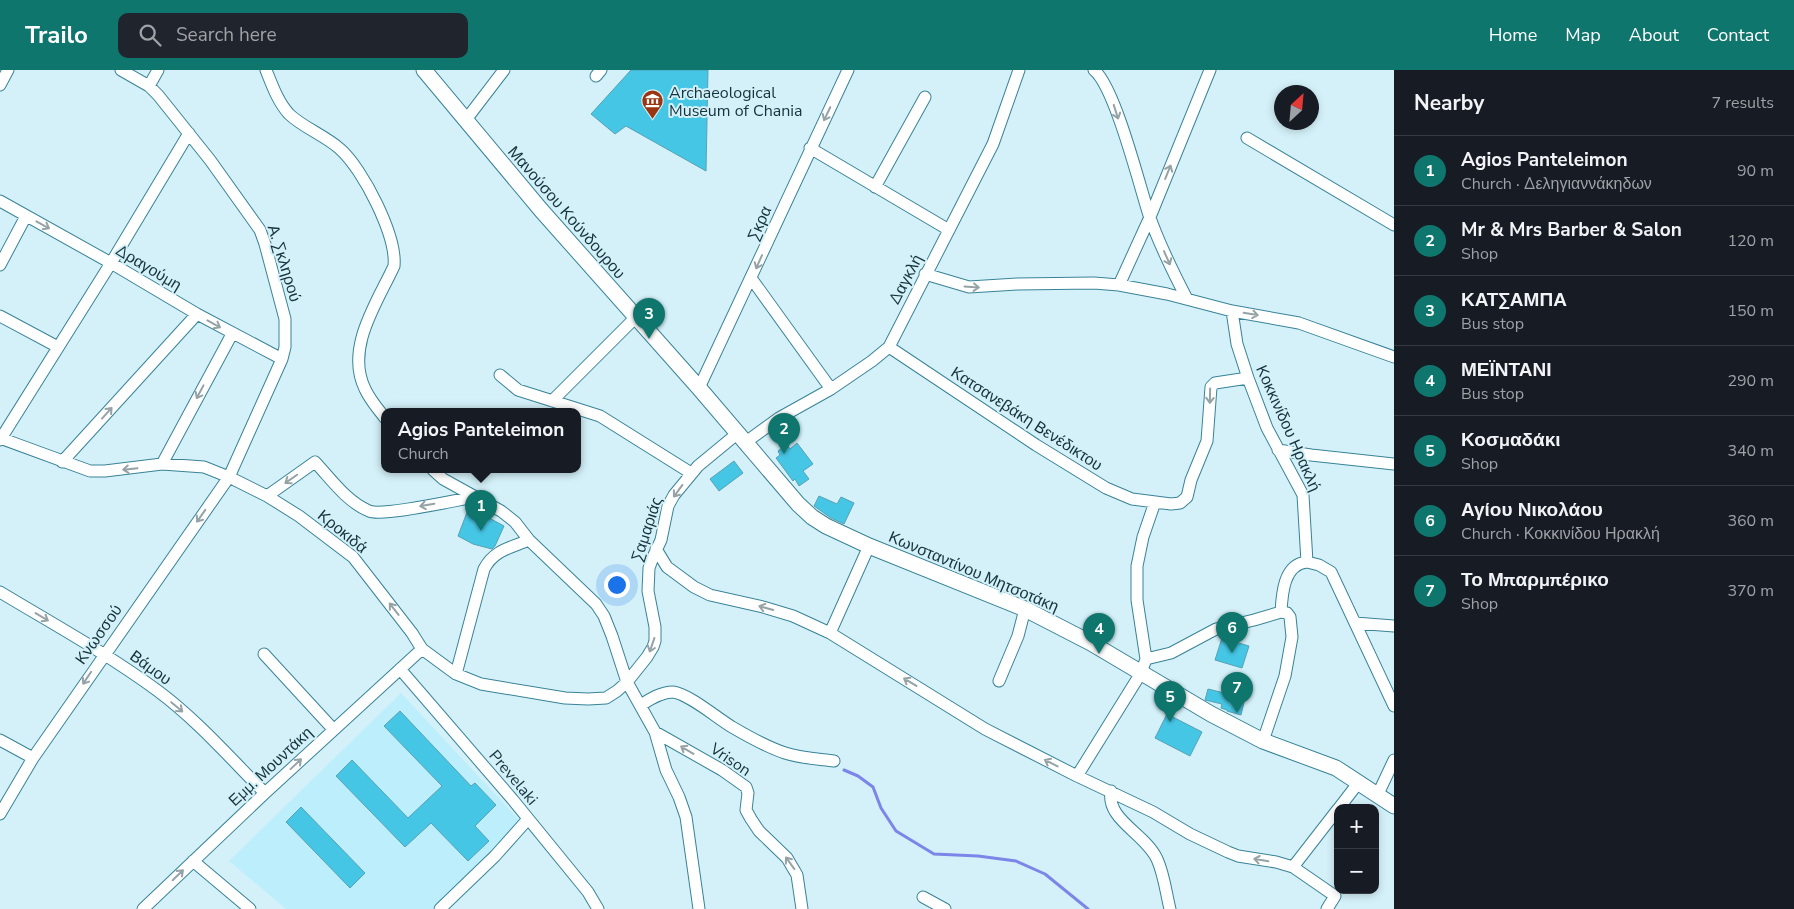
<!DOCTYPE html>
<html lang="en">
<head>
<meta charset="utf-8">
<style>
	body { margin:0; font-family:"Nunito Sans",sans-serif; background:#20242c; color:#f1f3f6 }
	.controls { position:absolute; right:15px; bottom:15px; display:grid; overflow:hidden; border-radius:10px; box-shadow:0 2px 8px #0003 }
	.controls button { width:45px; height:45px; display:grid; place-items:center; padding:0; border:0; border-bottom:1px solid #363941; background:#171b24; color:#f1f3f6; font:25px sans-serif }
	.compass { position:absolute; left:1274px; top:15px; width:45px; height:45px; border-radius:50%; background:#171b24; box-shadow:0 2px 8px #0003; rotate:26deg }
	.you { position:absolute; left:616px; top:514px; width:18px; height:18px; margin:-12px; border:4px solid #fff; border-radius:50%; background:#1a73e8; box-shadow:0 0 0 8px #1a73e833 }
	.badge { display:grid; place-items:center; width:32px; height:32px; border-radius:50%; background:#0f766e; color:#fff; font-size:16px; font-weight:700 }
	.pin { position:absolute; translate:-50% -41px; filter:drop-shadow(0 1px 2px #0008) }
	.pin::after { content:''; position:absolute; top:26px; width:18px; height:15px; background:inherit; clip-path:polygon(0 0,100% 0,50% 100%) }
	.popup { position:absolute; left:381px; top:338px; width:200px; height:65px; box-sizing:border-box; display:grid; place-content:center; border-radius:10px; background:#171b24; filter:drop-shadow(0 1px 4px #0005); font-size:16px; white-space:nowrap; color:#9ea1a6 }
	.popup b { font-size:19px; color:#f1f3f6 }
	.popup::after { content:''; position:absolute; left:50%; top:100%; margin-left:-10px; border:10px solid transparent; border-top-color:#171b24 }
	.list { margin:0; padding:0; list-style:none }
	h2 { display:flex; justify-content:space-between; align-items:center; height:65px; margin:0; padding:0 20px; font-size:21px }
	h2 small { font-size:16px; font-weight:400; color:#9ea1a6 }
	.list li { display:grid; grid-template-columns:32px 1fr auto; gap:15px; align-items:center; box-sizing:border-box; height:70px; padding:0 20px; border-top:1px solid #363941 }
	.list b { display:block; font-size:19px; white-space:nowrap }
	.list p { margin:0; font-size:16px; white-space:nowrap; color:#9ea1a6 }
	.list em { font-size:16px; font-style:normal; color:#9ea1a6 }
	.icon { flex:none; width:28px; height:28px; fill:none; stroke:currentColor; stroke-width:2; stroke-linecap:round; stroke-linejoin:round }
	.map { position:relative; flex:none; width:1394px; height:839px; overflow:hidden }
	header { display:flex; align-items:center; gap:30px; box-sizing:border-box; height:70px; padding:0 25px; background:#0f766e; color:#fff }
	header strong { font-size:24px }
	nav { display:flex; gap:28px; margin-inline-start:auto; font-size:18px }
	.search { width:350px; height:45px; background:#20242c; display:flex; align-items:center; gap:12px; box-sizing:border-box; padding:0 18px; border-radius:10px; color:#9ea1a6; font-size:19px }
	main { display:flex }
	aside { flex:1; background:#171b24 }
	.map>svg:first-child { display:block }
	.built { fill:#bdeefc }
	.lines { fill:none; stroke-linecap:round; stroke-linejoin:round }
	.stream { stroke:#7c85e8; stroke-width:3 }
	.building { fill:#46c6e5; stroke:#57a1b5 }
	.minor-casing { stroke:#388397; stroke-width:13 }
	.major-casing { stroke:#388397; stroke-width:17 }
	.minor { stroke:#fff; stroke-width:11 }
	.major { stroke:#fff; stroke-width:15 }
	.oneway { stroke:#95a3a7 }
	.labels { text-anchor:middle; stroke-width:4; stroke-linejoin:round; paint-order:stroke }
	.poi-label { font-size:16px; fill:#14333c; stroke:#d4f1f9; text-anchor:start }
	.street-label { font-size:16px; fill:#14333c; stroke:#d4f1f9 }
</style>
</head>
<body>
<header>
<strong>Trailo</strong>
<div class="search"><svg class="icon" aria-label="search" viewBox="0 0 24 24"><circle cx="10" cy="10" r="6"/><path d="M15 15l6 6"/></svg>Search here</div>
<nav><a>Home</a><a>Map</a><a>About</a><a>Contact</a></nav>
</header>
<main>
<div class="map">
<svg width="1394" height="839" viewBox="0 0 1394 839">
	<rect width="100%" height="100%" fill="#d4f1f9"/>
	<path class="built" d="M401 623 522 753 436 839H286L229 791Z"/>
	<g class="lines">
		<path class="stream" d="M844 700 858 706 873 717 881 738 896 761 934 784 978 786 1016 791 1045 804 1088 839"/>
	</g>
	<path class="building" d="M631 0H708L706 101 626 56 615 64 591 44Z
		M797 373 813 394 803 401 809 409 799 416 795 409 793 411 776 388 780 385 778 381 787 374 790 379Z
		M734 391 743 403 719 421 710 409Z
		M819 426 837 434 841 427 854 433 844 454 831 448 814 436Z
		M469 437 504 456 495 476 492 479 473 474 458 466Z
		M1222 568 1249 576 1242 598 1215 590Z
		M1208 619 1245 628 1241 645 1227 641V640L1221 638 1222 634 1205 630Z
		M400 641 471 716 475 713 496 735 475 756 489 771 468 791 431 753 405 777 336 706 352 690 408 748 442 716 384 656Z
		M1167 644 1202 662 1190 686 1155 668Z
		M301 737 365 803 350 818 286 752Z"/>
	<g class="lines">
		<defs>
			<path id="minor" d="M266 0C272 15 278 32 289 44 302 57 326 66 340 79 363 99 397 166 394 196 377 233 345 278 365 319 370 330 378 339 385 348
				M1094 0C1115 17 1139 114 1149 145 1159 174 1173 202 1187 229
				M596 6 601 0
				M0 15 8 0
				M149 16 158 0
				M465 51 504 0
				M1247 68 1394 155
				M810 78 949 160
				M875 117 925 27
				M0 131 111 193 197 244 282 289
				M0 195 26 146
				M925 204 969 217 1017 214 1094 213 1119 215 1167 224 1232 241 1299 253 1394 287
				M751 208 831 319
				M1119 215 1150 147 1210 0
				M0 246 58 277
				M889 277 1036 375 1106 418 1132 429 1171 434 1180 433 1187 427 1191 410 1207 371 1211 317 1215 313 1248 308
				M500 305 518 320 600 346 691 403
				M699 318 848 0
				M552 331 636 247
				M0 368 90 401H105L162 394 204 397 229 407 267 426 299 446 353 487 412 563 422 579 456 604 481 614 565 628 588 629 606 628 617 621 627 612 647 587 653 577 655 571V557L648 521 649 498 653 487 661 470 668 436 674 425 698 396 738 363
				M0 370 111 193 189 63
				M746 372 779 348 831 319 872 291 889 277 993 74 1019 0
				M1278 380 1311 385 1394 394
				M62 392 197 244
				M162 394 232 264
				M433 400 443 409 501 441 515 452 529 470 596 534 604 546 612 566 627 612 655 662 666 700 679 727 686 747 699 839
				M267 426 315 392C331 409 347 432 369 441 382 447 456 430 475 427
				M656 479 667 497 694 517 710 525 763 537 793 546 830 563 985 659 1077 706 1153 742 1190 764 1228 782 1238 786 1276 792 1293 797 1335 826 1327 839
				M1307 492 1319 495 1331 502 1394 636
				M0 522C53 554 108 584 158 621 197 650 230 688 265 723
				M1355 553 1394 556
				M830 563 869 476
				M264 584 333 659
				M1146 589 1171 583 1216 559 1254 550 1281 542C1282 523 1284 494 1307 492L1303 425 1267 358 1248 308 1237 274 1232 241
				M400 599 513 730 588 822 598 839
				M456 604 484 499C494 480 510 478 529 470
				M999 611 1018 566 1025 539
				M641 635C650 629 661 622 673 622 689 624 717 648 732 657 749 667 767 677 785 683 800 688 818 689 834 691
				M655 662 722 700 746 717 748 723 746 740 751 749 759 761 787 788 797 805 802 839
				M0 670 33 688
				M1263 671 1285 606 1292 567 1290 547 1287 543 1281 542
				M1077 706 1141 603 1146 589 1137 530V496L1143 467 1155 432
				M1111 721C1106 750 1145 763 1157 789 1164 804 1166 823 1170 839
				M1378 724 1394 690
				M1339 738 1359 712
				M0 744 33 688 229 407 282 289 285 277V249L265 174 260 160 210 90 158 25 149 16 121 0
				M193 791 250 839
				M1293 797 1338 739
				M923 827 945 839
				M143 839 265 723 422 579
				M440 839 495 786 528 749"/>
			<path id="major" d="M424 0 541 140 699 318 798 434 812 447 826 456 869 476 1025 539 1091 573 1211 644 1263 671 1336 698 1394 736"/>
		</defs>
		<use href="#minor" class="minor-casing"/>
		<use href="#major" class="major-casing"/>
		<use href="#minor" class="minor"/>
		<use href="#major" class="major"/>
	</g>
	<defs><path id="oneway-shaft" d="M-6 0H5M1.5-3L5.5 0L1.5 3" fill="none" stroke-width="1.6" stroke-linecap="round" stroke-linejoin="round" transform="scale(1.25)"/></defs>
	<g class="oneway">
		<use href="#oneway-shaft" transform="translate(1116 42) rotate(72)"/>
		<use href="#oneway-shaft" transform="translate(827 44) rotate(116)"/>
		<use href="#oneway-shaft" transform="translate(1168 102) rotate(-68)"/>
		<use href="#oneway-shaft" transform="translate(43 155) rotate(29)"/>
		<use href="#oneway-shaft" transform="translate(1167 188) rotate(66)"/>
		<use href="#oneway-shaft" transform="translate(759 192) rotate(114)"/>
		<use href="#oneway-shaft" transform="translate(972 217) rotate(4)"/>
		<use href="#oneway-shaft" transform="translate(1251 244) rotate(10)"/>
		<use href="#oneway-shaft" transform="translate(214 254) rotate(29)"/>
		<use href="#oneway-shaft" transform="translate(200 322) rotate(118)"/>
		<use href="#oneway-shaft" transform="translate(1210 326) rotate(91)"/>
		<use href="#oneway-shaft" transform="translate(107 343) rotate(-48)"/>
		<use href="#oneway-shaft" transform="translate(130 399) rotate(174)"/>
		<use href="#oneway-shaft" transform="translate(291 409) rotate(145)"/>
		<use href="#oneway-shaft" transform="translate(678 421) rotate(126)"/>
		<use href="#oneway-shaft" transform="translate(427 435) rotate(170)"/>
		<use href="#oneway-shaft" transform="translate(201 446) rotate(125)"/>
		<use href="#oneway-shaft" transform="translate(766 538) rotate(-164)"/>
		<use href="#oneway-shaft" transform="translate(394 539) rotate(-128)"/>
		<use href="#oneway-shaft" transform="translate(42 547) rotate(31)"/>
		<use href="#oneway-shaft" transform="translate(652 575) rotate(109)"/>
		<use href="#oneway-shaft" transform="translate(87 608) rotate(124)"/>
		<use href="#oneway-shaft" transform="translate(910 612) rotate(-149)"/>
		<use href="#oneway-shaft" transform="translate(177 637) rotate(40)"/>
		<use href="#oneway-shaft" transform="translate(687 680) rotate(-149)"/>
		<use href="#oneway-shaft" transform="translate(1051 693) rotate(-153)"/>
		<use href="#oneway-shaft" transform="translate(296 694) rotate(-43)"/>
		<use href="#oneway-shaft" transform="translate(1261 790) rotate(-171)"/>
		<use href="#oneway-shaft" transform="translate(790 793) rotate(-126)"/>
		<use href="#oneway-shaft" transform="translate(178 805) rotate(-44)"/>
	</g>
	<defs>
		<symbol id="museum-pin" viewBox="-11 -11 22 30"><path d="M0 17L-7.5 6A9.5 9.5 0 1 1 7.5 6Z" fill="#9b3511" stroke="#d4f1f9"/><path d="M0-6L6-3V-2H-6V-3ZM-5-1h2V3h-2ZM-1-1h2V3h-2ZM3-1h2V3H3ZM-6 4H6V6H-6Z" fill="#fff"/></symbol>
	</defs>
	<g fill-rule="evenodd">
		<use href="#museum-pin" x="640" y="18" width="25" height="34"/>
	</g>
	<g class="labels">
		<g class="poi-label">
			<text x="669" y="28">Archaeological<tspan x="669" dy="18">Museum of Chania</tspan></text>
		</g>
		<g class="street-label">
			<text transform="translate(567 142) rotate(49)" y="6">Μανούσου Κούνδουρου</text>
			<text transform="translate(759 153) rotate(-66)" y="6">Σκρα</text>
			<text transform="translate(285 193) rotate(73)" y="6">Α. Σκληρού</text>
			<text transform="translate(149 197) rotate(31)" y="6">Δραγούμη</text>
			<text transform="translate(905 209) rotate(-62)" y="6">Δαγκλή</text>
			<text transform="translate(1027 348) rotate(33)" y="6">Κατσανεβάκη Βενέδικτου</text>
			<text transform="translate(1289 358) rotate(66)" y="6">Κοκκινίδου Ηρακλή</text>
			<text transform="translate(646 459) rotate(-72)" y="6">Σαμαριάς</text>
			<text transform="translate(343 461) rotate(39)" y="6">Κροκιδά</text>
			<text transform="translate(974 501) rotate(23)" y="6">Κωνσταντίνου Μητσοτάκη</text>
			<text transform="translate(98 564) rotate(-55)" y="6">Κνωσσού</text>
			<text transform="translate(151 597) rotate(36)" y="6">Βάμου</text>
			<text transform="translate(731 689) rotate(34)" y="6">Vrison</text>
			<text transform="translate(270 696) rotate(-43)" y="6">Εμμ. Μουντάκη</text>
			<text transform="translate(514 707) rotate(50)" y="6">Prevelaki</text>
		</g>
	</g>
</svg>
<div class="controls">
<button>+</button>
<button>−</button>
</div>
<svg class="compass" viewBox="-18 -18 36 36"><path d="M0-13l5 13h-10z" fill="#e53935"/><path d="M0 13l5-13h-10z" fill="#9ea1a6"/></svg>
<div class="you"></div>
<div class="pin badge" style="left:481px;top:461px">1</div>
<div class="popup"><b>Agios Panteleimon</b>Church</div>
<div class="pin badge" style="left:784px;top:384px">2</div>
<div class="pin badge" style="left:649px;top:269px">3</div>
<div class="pin badge" style="left:1099px;top:584px">4</div>
<div class="pin badge" style="left:1170px;top:652px">5</div>
<div class="pin badge" style="left:1232px;top:583px">6</div>
<div class="pin badge" style="left:1237px;top:643px">7</div>
</div>
<aside>
<h2>Nearby<small>7 results</small></h2>
<ul class="list">
<li><span class="badge">1</span><div><b>Agios Panteleimon</b><p>Church · Δεληγιαννάκηδων</p></div><em>90 m</em></li>
<li><span class="badge">2</span><div><b>Mr &amp; Mrs Barber &amp; Salon</b><p>Shop</p></div><em>120 m</em></li>
<li><span class="badge">3</span><div><b>ΚΑΤΣΑΜΠΑ</b><p>Bus stop</p></div><em>150 m</em></li>
<li><span class="badge">4</span><div><b>ΜΕΪΝΤΑΝΙ</b><p>Bus stop</p></div><em>290 m</em></li>
<li><span class="badge">5</span><div><b>Κοσμαδάκι</b><p>Shop</p></div><em>340 m</em></li>
<li><span class="badge">6</span><div><b>Αγίου Νικολάου</b><p>Church · Κοκκινίδου Ηρακλή</p></div><em>360 m</em></li>
<li><span class="badge">7</span><div><b>Το Μπαρμπέρικο</b><p>Shop</p></div><em>370 m</em></li>
</ul>
</aside>
</main>
</body>
</html>
